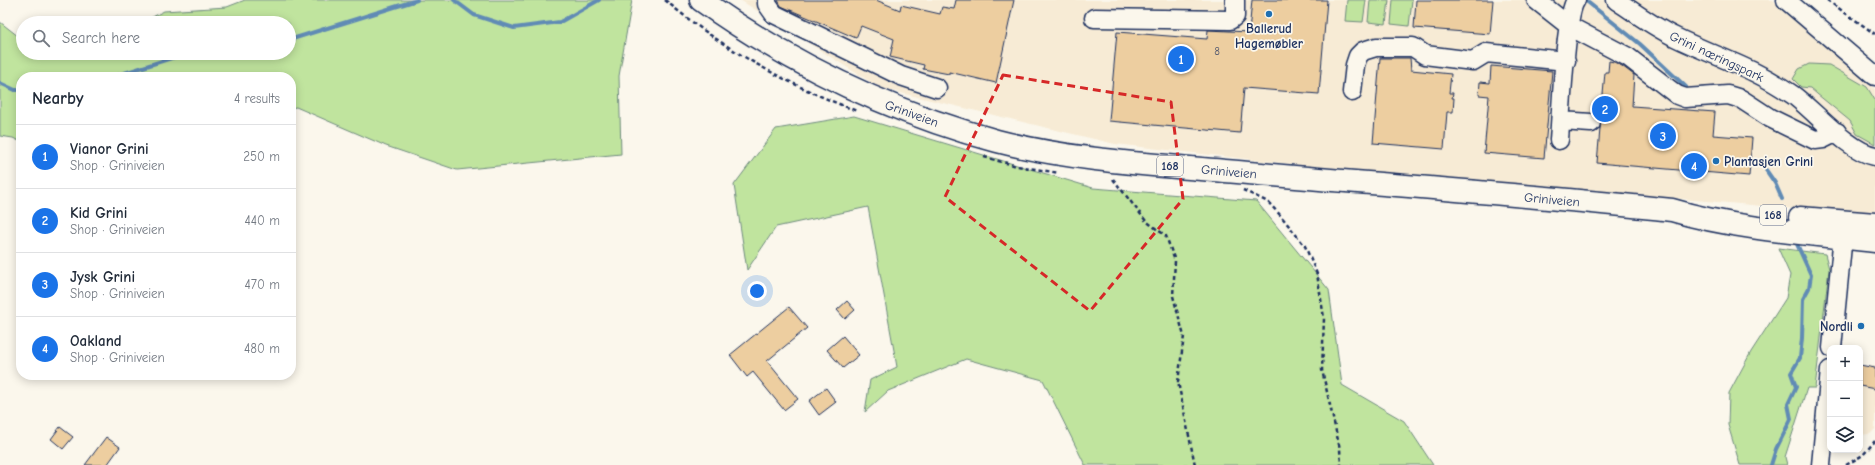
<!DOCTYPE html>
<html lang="en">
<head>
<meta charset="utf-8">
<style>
	body { margin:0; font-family:"Comic Neue",sans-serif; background:#f6f6f7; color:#1f2937 }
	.controls { position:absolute; right:12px; bottom:12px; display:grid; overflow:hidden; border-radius:8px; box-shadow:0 2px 10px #0003 }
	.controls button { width:36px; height:36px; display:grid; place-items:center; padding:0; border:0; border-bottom:1px solid #e0e1e3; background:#fff; color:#1f2937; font:20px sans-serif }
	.you { position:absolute; left:757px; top:291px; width:14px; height:14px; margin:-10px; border:3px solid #fff; border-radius:50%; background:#1a73e8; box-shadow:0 0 0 6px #1a73e833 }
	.badge { display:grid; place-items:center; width:26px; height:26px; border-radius:50%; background:#1a73e8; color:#fff; font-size:13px; font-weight:700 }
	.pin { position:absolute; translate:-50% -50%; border:2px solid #fff; box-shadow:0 1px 4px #0006 }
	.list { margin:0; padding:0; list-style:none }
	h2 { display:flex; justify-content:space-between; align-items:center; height:52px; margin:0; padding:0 16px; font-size:17px }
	h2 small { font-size:13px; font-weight:400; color:#747a83 }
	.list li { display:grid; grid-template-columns:26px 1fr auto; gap:12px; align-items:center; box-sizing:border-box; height:64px; padding:0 16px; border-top:1px solid #e0e1e3 }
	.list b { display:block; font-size:15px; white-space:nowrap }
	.list p { margin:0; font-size:13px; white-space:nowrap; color:#747a83 }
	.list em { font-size:13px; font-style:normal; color:#747a83 }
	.icon { flex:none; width:22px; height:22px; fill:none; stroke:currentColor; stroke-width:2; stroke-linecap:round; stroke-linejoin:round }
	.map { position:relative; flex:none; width:1875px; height:465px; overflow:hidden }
	.search { position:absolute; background:#fff; box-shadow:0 2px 10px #0003; left:16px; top:16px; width:280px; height:44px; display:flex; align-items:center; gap:10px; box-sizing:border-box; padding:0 14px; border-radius:22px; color:#747a83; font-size:15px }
	.panel { position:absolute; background:#fff; box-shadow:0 2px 10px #0003; left:16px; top:72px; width:280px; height:308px; border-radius:16px }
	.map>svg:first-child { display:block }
	.built { fill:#f7ebd5 }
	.green { fill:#c0e49e; stroke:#6e8a7e }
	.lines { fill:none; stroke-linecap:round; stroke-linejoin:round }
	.stream { stroke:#618bb5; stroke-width:4 }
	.building { fill:#edcea0; stroke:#1b2f5e }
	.minor-casing { stroke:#1b2f5e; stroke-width:21 }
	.major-casing { stroke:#1b2f5e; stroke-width:25 }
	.path { stroke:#1b2f5e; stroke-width:2.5; stroke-dasharray:4 3; stroke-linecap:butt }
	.minor { stroke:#fbf7ec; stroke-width:18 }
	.major { stroke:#fbf7ec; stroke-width:22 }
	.marked { fill:none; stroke:#d62828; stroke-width:3; stroke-dasharray:8 5; stroke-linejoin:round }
	.poi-dot { fill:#1f6fb2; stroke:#fbf7ec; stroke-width:1.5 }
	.labels { text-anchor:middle; stroke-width:3.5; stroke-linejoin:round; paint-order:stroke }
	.number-label { font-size:11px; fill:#50576e }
	.shield { fill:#fbf7ec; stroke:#5e6b89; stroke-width:1 }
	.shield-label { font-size:12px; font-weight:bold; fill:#1b2f5e }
	.poi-label { font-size:13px; font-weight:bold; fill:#1b2f5e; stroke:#fbf7ec }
	.street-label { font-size:13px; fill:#1b2f5e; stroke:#fbf7ec }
</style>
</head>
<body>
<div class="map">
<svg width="1875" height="465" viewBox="0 0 1875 465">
	<rect width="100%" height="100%" fill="#fbf7ec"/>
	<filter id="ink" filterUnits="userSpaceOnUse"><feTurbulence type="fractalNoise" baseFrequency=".025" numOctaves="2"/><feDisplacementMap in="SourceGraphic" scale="8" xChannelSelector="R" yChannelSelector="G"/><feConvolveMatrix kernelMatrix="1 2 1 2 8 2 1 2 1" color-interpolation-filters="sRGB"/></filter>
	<g filter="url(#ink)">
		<path class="built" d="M740 0H1773L1875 89V216L1299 165 1115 144 880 88Z
			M1860 366H1875V429L1870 434 1860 435Z"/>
		<path class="green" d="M245 0H632L619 76 621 154 457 170 386 146 296 107 291 108V77H21V142L13 138 0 136V22L23 40V53H289V23H141L164 11 227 7Z
			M1347 0H1366L1363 22 1345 21Z
			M1370 0H1389L1386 24 1368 22Z
			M1393 0H1412L1409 26 1391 24Z
			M1809 64 1829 65 1867 87 1875 100V144L1857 134 1850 121 1817 94 1810 88 1801 87 1793 79 1799 69Z
			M854 116 1093 188 1256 201 1329 290 1342 385 1404 421 1433 465H1085L1043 380 966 359 888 391 865 412 870 380 897 367 868 207 776 227 747 270 734 185 776 129Z
			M1778 248 1825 254 1829 269 1815 388H1807L1785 457 1787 465H1740L1728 425 1729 393 1751 352 1786 298 1790 275Z"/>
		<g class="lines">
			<path class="stream" d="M454 0 474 15 514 28 560 22 599 0
				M1585 0 1640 44 1686 87
				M289 40 417 0
				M112 77 187 53
				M0 83 15 90H21
				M1766 170 1775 183 1782 199
				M1771 465 1776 449 1791 419 1788 404 1796 387 1791 373 1800 358 1802 338 1803 299 1809 288 1811 275 1796 242"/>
		</g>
		<path class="building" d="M778 0H876L900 10 901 5 940 14 942 7 954 9 956 0H1014L996 83 949 72V74L923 69 924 65 890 57 894 39 861 26 856 38 781 6Z
			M1252 0H1327L1319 94 1244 88 1240 133 1109 121 1117 32 1207 39 1208 30 1249 32Z
			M1416 0H1493L1490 34 1414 28Z
			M1380 58H1410L1411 70 1451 74 1449 93H1453L1452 98H1454L1453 112H1447L1444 149 1373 143Z
			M1609 61 1614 62 1622 66 1634 75 1632 106 1715 112 1713 135 1752 138 1749 176 1597 163 1605 72H1608Z
			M1491 66 1552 71 1544 158 1484 153 1489 96 1479 95 1480 82 1490 83Z
			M847 301 855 310 845 319 837 310Z
			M789 307 807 328 767 361 798 399 784 410 753 372 747 377 730 355Z
			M843 336 859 355 843 368 827 350Z
			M1860 365 1875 368V389L1860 386Z
			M826 388 836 402 819 415 809 401Z
			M60 427 73 437 63 449 51 439Z
			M106 437 120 447 107 465H85Z"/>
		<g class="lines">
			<defs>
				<path id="minor" d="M767 0V4L774 14 901 76 937 88
					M1536 0 1569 26 1628 57 1677 95 1685 98 1728 95 1741 99 1770 118 1815 140 1823 139 1837 132
					M1616 0C1635 13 1654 27 1675 37 1716 57 1755 68 1793 95 1815 111 1849 152 1875 156
					M1786 0 1875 76
					M1094 18 1230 20 1235 16V0
					M1352 92 1355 65 1358 56 1363 51 1376 47H1413L1425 55 1473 61 1486 53 1566 61
					M1561 121 1591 123
					M1559 140C1561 116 1565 14 1576 0
					M1832 348 1844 225
					M1821 465 1830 370"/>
				<path id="major" d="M701 0C791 64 890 112 997 141 1078 162 1164 165 1248 173 1389 185 1531 195 1672 210 1735 229 1810 234 1875 241
					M1800 218 1875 224"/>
			</defs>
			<use href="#minor" class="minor-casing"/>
			<use href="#major" class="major-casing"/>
			<path class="path" d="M665 0C721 48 788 85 857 111
				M1827 0 1875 34
				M984 157 1017 166 1059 173
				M1113 179 1146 221 1166 236 1175 261 1173 296 1184 336 1178 382 1195 465
				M1243 190 1268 202 1281 216 1305 246 1317 274 1324 318 1322 370 1340 449 1341 465
				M1846 465 1863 455 1875 441"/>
			<use href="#minor" class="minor"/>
			<use href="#major" class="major"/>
		</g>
	</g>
	<path class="marked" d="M1003 75 1171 102 1183 199 1090 311 945 197Z"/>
	<g class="poi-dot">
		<circle cx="1269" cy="14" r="4"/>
		<circle cx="1716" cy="161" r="4"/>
		<circle cx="1861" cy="326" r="4"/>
	</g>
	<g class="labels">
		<g class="number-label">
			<text x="1217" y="55">8</text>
		</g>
		<g class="shield">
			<rect x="1157" y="156" width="26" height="20" rx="3"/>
			<rect x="1760" y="205" width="26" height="20" rx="3"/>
		</g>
		<g class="shield-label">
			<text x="1170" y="170">168</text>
			<text x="1773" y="219">168</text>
		</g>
		<g class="poi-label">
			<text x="1269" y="33">Ballerud<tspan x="1269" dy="15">Hagemøbler</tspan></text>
			<text x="1724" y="166" text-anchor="start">Plantasjen Grini</text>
			<text x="1853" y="331" text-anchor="end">Nordli</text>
		</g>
		<g class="street-label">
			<text transform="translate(1717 56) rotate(25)" y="5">Grini næringspark</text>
			<text transform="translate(912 113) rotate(20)" y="5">Griniveien</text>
			<text transform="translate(1229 171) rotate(5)" y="5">Griniveien</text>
			<text transform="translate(1552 199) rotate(5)" y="5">Griniveien</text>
		</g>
	</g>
</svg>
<div class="controls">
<button>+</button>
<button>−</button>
<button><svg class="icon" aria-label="layers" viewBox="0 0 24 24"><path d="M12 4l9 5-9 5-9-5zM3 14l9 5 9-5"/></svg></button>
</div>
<div class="you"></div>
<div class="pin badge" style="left:1181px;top:59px">1</div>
<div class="pin badge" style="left:1605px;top:109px">2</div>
<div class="pin badge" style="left:1663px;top:136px">3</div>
<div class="pin badge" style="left:1694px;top:166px">4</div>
<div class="search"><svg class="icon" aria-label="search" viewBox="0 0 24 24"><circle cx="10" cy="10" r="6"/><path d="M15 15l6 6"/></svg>Search here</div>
<section class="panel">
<h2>Nearby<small>4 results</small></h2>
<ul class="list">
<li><span class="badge">1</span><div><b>Vianor Grini</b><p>Shop · Griniveien</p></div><em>250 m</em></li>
<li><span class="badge">2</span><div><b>Kid Grini</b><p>Shop · Griniveien</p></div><em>440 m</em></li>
<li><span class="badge">3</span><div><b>Jysk Grini</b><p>Shop · Griniveien</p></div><em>470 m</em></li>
<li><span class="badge">4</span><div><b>Oakland</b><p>Shop · Griniveien</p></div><em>480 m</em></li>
</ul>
</section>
</div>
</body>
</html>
